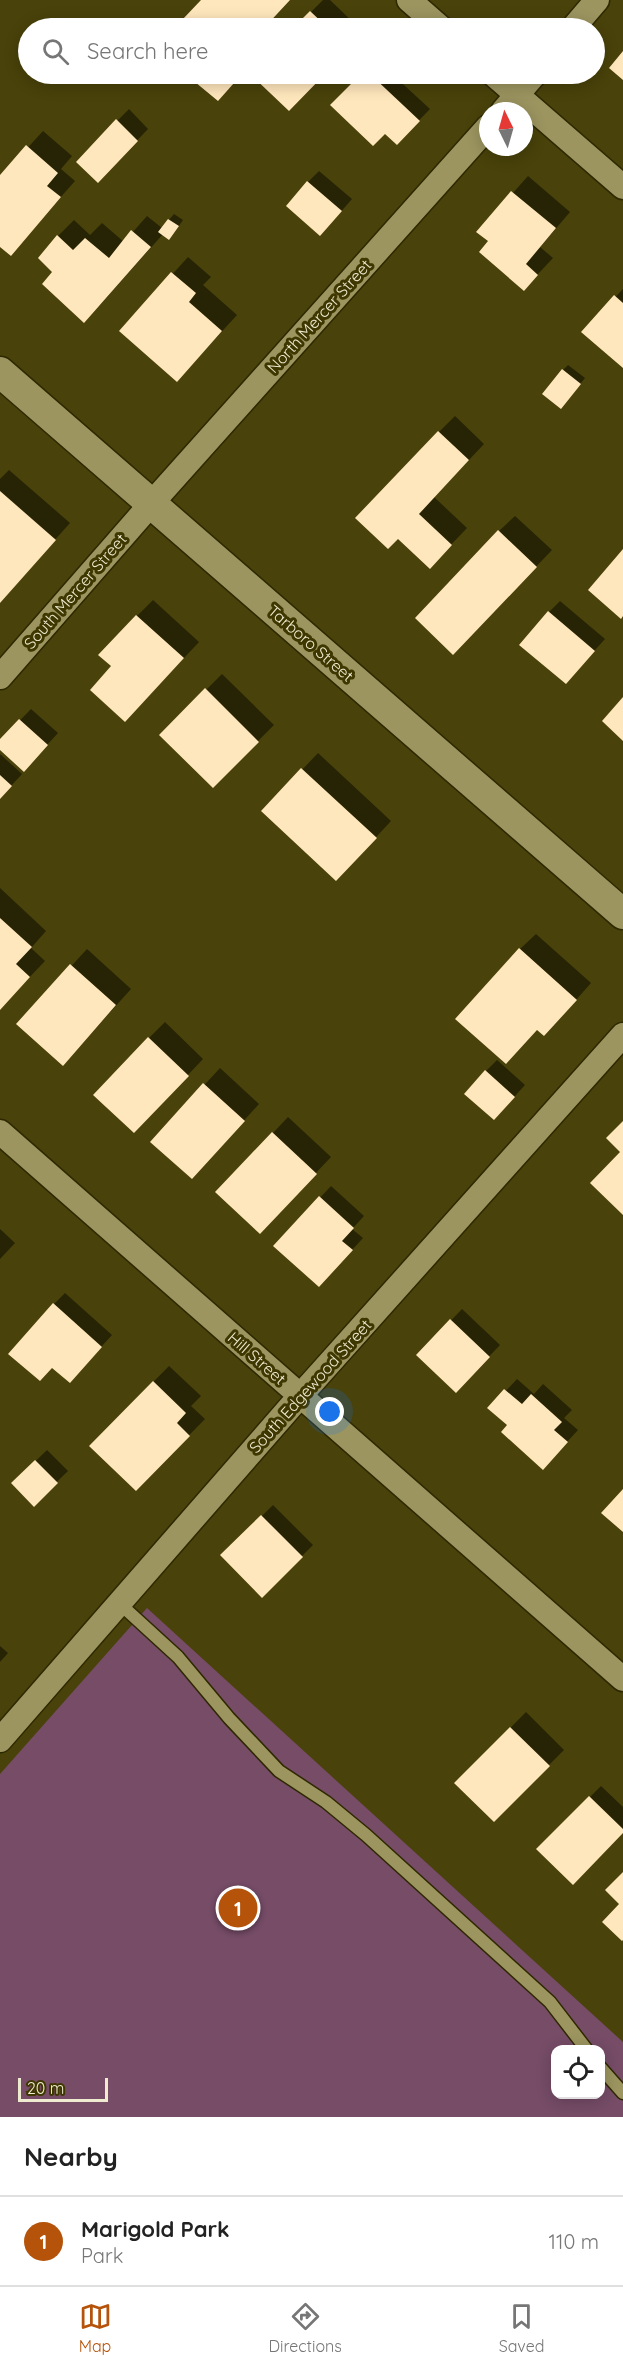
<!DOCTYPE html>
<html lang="en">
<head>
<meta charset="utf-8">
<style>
	body { margin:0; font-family:Quicksand,sans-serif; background:#f2f2f2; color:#222 }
	.controls { position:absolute; right:18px; bottom:18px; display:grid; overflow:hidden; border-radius:12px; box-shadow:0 3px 15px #0003 }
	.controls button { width:54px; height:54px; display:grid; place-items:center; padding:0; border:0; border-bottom:2px solid #e0e0e0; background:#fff; color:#222; font:30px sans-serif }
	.compass { position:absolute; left:479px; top:102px; width:54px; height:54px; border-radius:50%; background:#fff; box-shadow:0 3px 15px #0003; rotate:355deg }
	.scale { position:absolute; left:18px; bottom:15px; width:90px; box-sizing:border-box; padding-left:6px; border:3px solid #eeebd0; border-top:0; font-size:16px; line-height:21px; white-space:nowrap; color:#eeebd0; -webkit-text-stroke:4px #3f3700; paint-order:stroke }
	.you { position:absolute; left:330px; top:1412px; width:21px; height:21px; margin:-15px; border:4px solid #fff; border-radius:50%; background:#1a73e8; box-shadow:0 0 0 9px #1a73e833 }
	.badge { display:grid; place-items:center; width:39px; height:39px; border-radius:50%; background:#b45309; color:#fff; font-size:20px; font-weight:700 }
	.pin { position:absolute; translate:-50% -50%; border:3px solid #fff; box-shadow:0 2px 6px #0006 }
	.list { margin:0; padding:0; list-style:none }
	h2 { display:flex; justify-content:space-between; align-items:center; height:78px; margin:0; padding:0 24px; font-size:26px }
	h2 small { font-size:20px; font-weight:400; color:#767676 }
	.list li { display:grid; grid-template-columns:39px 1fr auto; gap:18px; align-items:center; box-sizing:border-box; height:90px; padding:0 24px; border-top:2px solid #e0e0e0 }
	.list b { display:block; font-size:22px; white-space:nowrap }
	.list p { margin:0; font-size:20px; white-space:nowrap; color:#767676 }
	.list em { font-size:20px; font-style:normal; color:#767676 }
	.icon { flex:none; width:33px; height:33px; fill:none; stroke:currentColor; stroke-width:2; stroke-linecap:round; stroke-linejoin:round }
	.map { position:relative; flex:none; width:623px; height:2117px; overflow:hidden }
	.search { position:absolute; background:#fff; box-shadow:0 3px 15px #0003; left:18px; right:18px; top:18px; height:66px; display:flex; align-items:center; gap:15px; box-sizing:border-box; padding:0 21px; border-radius:33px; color:#767676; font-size:22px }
	.sheet { height:168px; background:#fff }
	nav { display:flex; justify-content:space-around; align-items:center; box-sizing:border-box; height:84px; border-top:2px solid #e0e0e0; background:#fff; font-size:16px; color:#767676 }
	nav a { display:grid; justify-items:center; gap:3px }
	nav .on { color:#b45309 }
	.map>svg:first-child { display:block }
	.green { fill:#764c67; fill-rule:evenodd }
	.shadow { fill:#0007 }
	.building { fill:#ffe7bd }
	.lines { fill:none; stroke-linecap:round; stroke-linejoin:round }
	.service-casing { stroke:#2e2800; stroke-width:15 }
	.minor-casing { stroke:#2e2800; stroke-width:27 }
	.tertiary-casing { stroke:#2e2800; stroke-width:33 }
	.service { stroke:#9c9560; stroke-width:12 }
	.minor { stroke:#9c9560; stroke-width:24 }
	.tertiary { stroke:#9c9560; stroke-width:30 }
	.labels { text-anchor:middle; stroke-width:6; stroke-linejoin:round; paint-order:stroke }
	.street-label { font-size:16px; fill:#eeebd0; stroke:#3f3700 }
</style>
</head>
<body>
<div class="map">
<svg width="623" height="2117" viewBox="0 0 623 2117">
	<rect width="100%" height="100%" fill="#49420a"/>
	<path class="green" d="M147 1608 623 2042V2117H0V1774ZM556 2050H600V2094H556Z"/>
	<path class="shadow" d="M203 0H289L263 28H219L211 22 205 28H195L185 19Z
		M323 0H330L359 28H295Z
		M204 74H241L229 88 197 82Z
		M252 74H324L289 109Z
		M363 74H392L430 109 397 143 385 132 332 105Z
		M129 109 148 129 98 181 78 161Z
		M43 131 72 156 61 169 75 181 10 254 0 245V178Z
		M319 171 352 199 331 223 308 182Z
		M528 176 570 212 540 247 553 258 524 289 490 241 478 232Z
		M174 214 183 220 174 233 169 238 163 234 100 305 54 272 58 236 74 220 90 235 102 223 124 242 147 216 162 228Z
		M188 257 211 277 203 285 237 315 192 364 121 331Z
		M623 289V366L583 331Z
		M568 365 585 378 566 401 563 370Z
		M455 416 484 444 434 497 467 528 445 551 398 537 439 432Z
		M9 470 70 523 0 601V479Z
		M515 516 552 550 469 637 499 531Z
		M153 600 199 642 141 704 137 616Z
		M560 601 605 639 566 682 549 612Z
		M222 674 274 725 213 786 161 735Z
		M31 709 58 733 35 758 0 748V741Z
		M318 753 391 821 352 863 263 811Z
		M0 754 22 774 0 798Z
		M0 888 46 931 31 948 45 961 0 1008Z
		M536 934 591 983 560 1018 538 1029 520 949Z
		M87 949 131 989 78 1048 18 1024Z
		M165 1022 203 1059 150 1115 149 1038Z
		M497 1060 525 1085 505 1107 486 1071Z
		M220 1068 259 1104 207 1161 152 1142Z
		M288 1117 331 1157 275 1216 273 1133Z
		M331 1186 364 1216 352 1229 363 1238 330 1274 275 1246Z
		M0 1229 15 1243 0 1259Z
		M65 1293 112 1335 80 1370 54 1304Z
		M462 1309 500 1345 456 1391 418 1355Z
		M169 1366 201 1396 191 1406 205 1419 136 1489 91 1445Z
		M517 1379 534 1394 543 1384 572 1410 564 1418 578 1430 554 1456 509 1424 490 1408Z
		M47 1450 68 1471 34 1504 13 1483Z
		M273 1505 313 1545 262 1596 222 1555Z
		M0 1646 8 1653 0 1662Z
		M526 1712 564 1750 494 1820 456 1783Z
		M601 1786 623 1807V1831L538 1849Z"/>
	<path class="building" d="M201 0H290L264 28H217L211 23 206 28H193L183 19Z
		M310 11 328 28H293Z
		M623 51V80L609 68Z
		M202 74H242L218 101 195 82Z
		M250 74H325L289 111Z
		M361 74H370L420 121 397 145 385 134 373 146 330 105Z
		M116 119 138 141 98 183 76 162Z
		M26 145 58 173 47 186 61 197 11 256 0 247V175Z
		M307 181 342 211 320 236 286 206Z
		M511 191 556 228 526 264 538 275 524 291 479 252 488 241 476 232Z
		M168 219 179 226 169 240 158 232Z
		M131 230 151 247 84 323 42 284 52 272 38 258 57 235 73 250 85 238 109 258Z
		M171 272 196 293 189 302 222 331 177 382 119 331Z
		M614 295 623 303V368L581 332Z
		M562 369 581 384 561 409 542 394Z
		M438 431 469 460 419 514 452 545 430 569 398 539 388 549 355 518Z
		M0 491 56 540 0 603Z
		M498 530 537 567 453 655 415 618Z
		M623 549V616L621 619 588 590Z
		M548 611 595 651 566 684 519 645Z
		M136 615 184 658 125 722 90 690 111 666 98 655Z
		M205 688 259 742 213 788 159 735Z
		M623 697V741L602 721Z
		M19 719 48 745 24 772 0 750V739Z
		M301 768 377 838 336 881 261 811Z
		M0 775 12 786 0 799Z
		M0 918 32 947 16 964 30 977 0 1010Z
		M519 948 577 1000 544 1036 537 1030 506 1064 455 1019Z
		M70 964 116 1005 63 1066 16 1024Z
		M148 1037 189 1076 134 1133 93 1095Z
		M485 1070 515 1097 494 1120 464 1094Z
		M203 1083 245 1121 192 1179 150 1142Z
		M623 1121V1215L590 1183 620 1152 606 1138Z
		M272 1132 317 1174 260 1234 215 1192Z
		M319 1196 354 1228 342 1241 353 1250 319 1287 273 1246Z
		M53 1303 102 1347 70 1383 52 1368 40 1381 8 1354Z
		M450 1319 490 1357 456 1393 416 1355Z
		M153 1381 186 1413 177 1423 190 1436 136 1491 89 1446Z
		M504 1389 522 1404 531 1394 562 1422 554 1430 568 1442 543 1470 501 1432 507 1425 487 1408Z
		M35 1460 58 1483 34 1507 11 1483Z
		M623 1489V1532L601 1513Z
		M261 1515 303 1557 262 1598 220 1555Z
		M510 1727 550 1766 494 1822 454 1783Z
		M589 1796 623 1829V1833L573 1885 536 1849Z
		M623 1872V1940L622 1941 602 1922 619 1904 605 1890Z"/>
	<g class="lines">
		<defs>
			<path id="service" d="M119 1603 178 1657 229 1718 279 1771 326 1802 366 1835 550 2002 587 2050
				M600 2067 623 2093"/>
			<path id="minor" d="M409 0 441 28
				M573 28 597 0
				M493 74 623 187
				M503 111 535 74
				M0 677 151 504 488 127
				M0 1132 623 1679
				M0 1740 300 1396 623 1035"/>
			<path id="tertiary" d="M0 372 623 914"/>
		</defs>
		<use href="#service" class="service-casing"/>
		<use href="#minor" class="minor-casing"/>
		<use href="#tertiary" class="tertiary-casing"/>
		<use href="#service" class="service"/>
		<use href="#minor" class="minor"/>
		<use href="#tertiary" class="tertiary"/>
	</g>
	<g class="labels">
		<g class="street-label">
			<text transform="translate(319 316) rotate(-48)" y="6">North Mercer Street</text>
			<text transform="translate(75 591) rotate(-49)" y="6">South Mercer Street</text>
			<text transform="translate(311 643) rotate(41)" y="6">Tarboro Street</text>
			<text transform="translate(257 1358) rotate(41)" y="6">Hill Street</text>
			<text transform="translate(310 1386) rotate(-48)" y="6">South Edgewood Street</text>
		</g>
	</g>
</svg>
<div class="controls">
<button><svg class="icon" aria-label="locate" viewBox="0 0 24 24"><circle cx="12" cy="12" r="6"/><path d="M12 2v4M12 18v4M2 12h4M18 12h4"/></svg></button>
</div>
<svg class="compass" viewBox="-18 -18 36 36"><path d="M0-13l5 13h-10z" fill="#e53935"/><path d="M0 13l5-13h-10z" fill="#767676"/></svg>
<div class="scale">20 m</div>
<div class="you"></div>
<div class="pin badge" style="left:238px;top:1908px">1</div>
<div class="search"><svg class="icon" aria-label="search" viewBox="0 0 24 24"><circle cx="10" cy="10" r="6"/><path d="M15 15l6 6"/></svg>Search here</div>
</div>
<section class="sheet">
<h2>Nearby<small></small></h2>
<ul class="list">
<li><span class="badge">1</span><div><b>Marigold Park</b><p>Park</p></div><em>110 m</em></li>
</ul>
</section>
<nav>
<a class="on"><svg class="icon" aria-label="map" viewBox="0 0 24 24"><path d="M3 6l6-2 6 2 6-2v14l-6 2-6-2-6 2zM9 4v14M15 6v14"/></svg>Map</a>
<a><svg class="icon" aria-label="directions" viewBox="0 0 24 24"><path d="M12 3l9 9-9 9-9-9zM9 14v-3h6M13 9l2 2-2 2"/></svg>Directions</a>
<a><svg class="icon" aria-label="saved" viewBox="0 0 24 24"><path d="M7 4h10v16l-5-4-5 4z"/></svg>Saved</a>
</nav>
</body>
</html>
